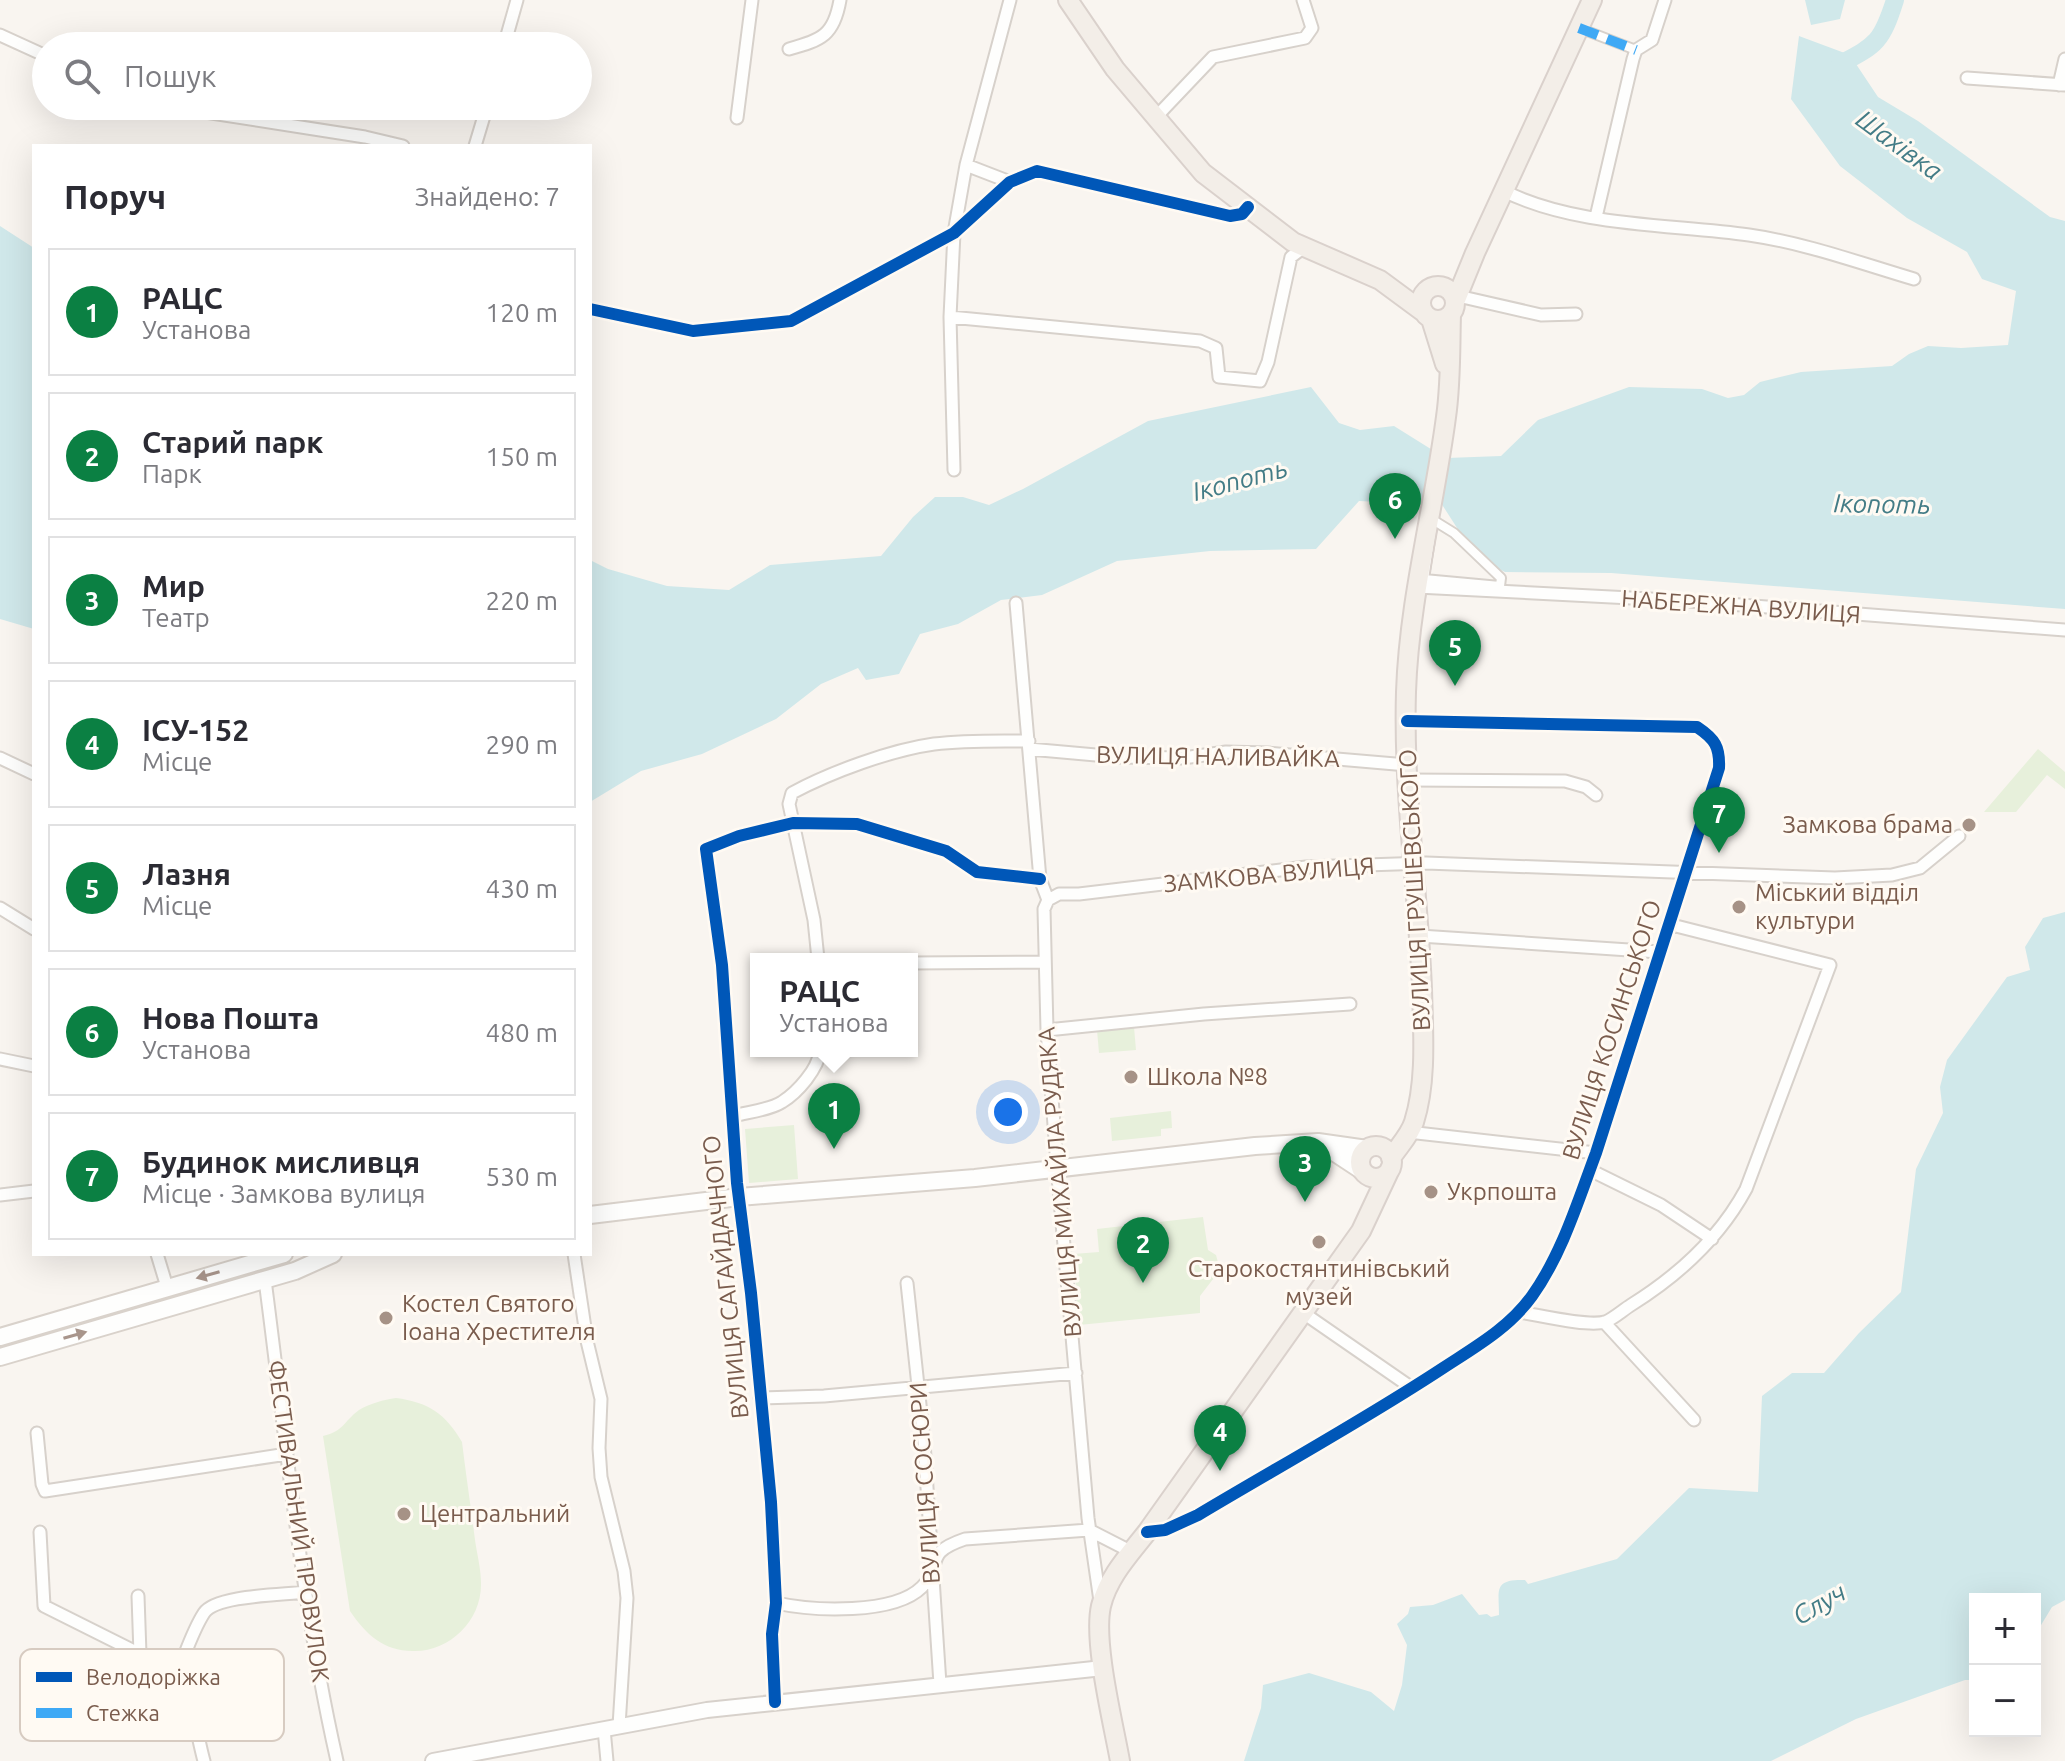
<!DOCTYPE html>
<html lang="uk">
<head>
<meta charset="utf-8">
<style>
	body { margin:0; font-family:Ubuntu,sans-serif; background:#f7f7f7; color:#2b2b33 }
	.controls { position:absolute; right:24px; bottom:24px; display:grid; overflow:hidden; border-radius:0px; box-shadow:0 8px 32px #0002 }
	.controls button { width:72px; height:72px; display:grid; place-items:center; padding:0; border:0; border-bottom:2px solid #e1e1e2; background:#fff; color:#2b2b33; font:40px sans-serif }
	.you { position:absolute; left:1008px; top:1112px; width:28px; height:28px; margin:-20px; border:6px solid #fff; border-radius:50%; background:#1a73e8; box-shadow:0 0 0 12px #1a73e833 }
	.badge { display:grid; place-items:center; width:52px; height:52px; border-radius:50%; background:#0b8043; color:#fff; font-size:26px; font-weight:700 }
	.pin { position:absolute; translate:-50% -66px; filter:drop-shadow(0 2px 4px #0008) }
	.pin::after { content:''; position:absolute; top:42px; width:28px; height:24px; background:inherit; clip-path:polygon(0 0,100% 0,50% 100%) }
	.popup { position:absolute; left:750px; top:953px; width:168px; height:104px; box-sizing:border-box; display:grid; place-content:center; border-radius:0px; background:#fff; filter:drop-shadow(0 2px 6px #0005); font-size:26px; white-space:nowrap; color:#7c7c81 }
	.popup b { font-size:30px; color:#2b2b33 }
	.popup::after { content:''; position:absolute; left:50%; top:100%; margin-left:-16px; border:16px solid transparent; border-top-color:#fff }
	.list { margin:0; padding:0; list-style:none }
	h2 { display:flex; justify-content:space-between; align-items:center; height:104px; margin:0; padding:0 32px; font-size:34px }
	h2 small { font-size:26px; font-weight:400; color:#7c7c81 }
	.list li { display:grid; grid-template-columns:52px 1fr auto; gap:24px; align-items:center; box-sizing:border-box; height:128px; margin:0 16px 16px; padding:0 16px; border:2px solid #e1e1e2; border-radius:0px }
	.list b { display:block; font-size:30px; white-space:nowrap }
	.list p { margin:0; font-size:26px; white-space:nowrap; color:#7c7c81 }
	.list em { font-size:26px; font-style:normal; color:#7c7c81 }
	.icon { flex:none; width:44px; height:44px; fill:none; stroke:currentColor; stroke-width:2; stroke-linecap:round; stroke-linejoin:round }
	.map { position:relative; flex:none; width:2065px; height:1761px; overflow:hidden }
	.search { position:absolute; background:#fff; box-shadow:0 8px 32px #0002; left:32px; top:32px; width:560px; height:88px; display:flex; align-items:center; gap:20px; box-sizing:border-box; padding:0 28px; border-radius:44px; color:#7c7c81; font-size:30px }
	.panel { position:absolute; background:#fff; box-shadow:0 8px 32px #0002; left:32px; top:144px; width:560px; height:1112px; border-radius:0px }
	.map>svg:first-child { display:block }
	.green { fill:#e7f0db }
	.water { fill:#d0e8ea }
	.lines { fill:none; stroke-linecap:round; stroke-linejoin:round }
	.river { stroke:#d0e8ea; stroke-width:18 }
	.pedestrian-casing { stroke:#d7d1cb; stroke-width:12 }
	.minor-casing { stroke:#d7d1cb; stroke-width:15 }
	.tertiary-casing { stroke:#d7d1cb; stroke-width:18 }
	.secondary-casing { stroke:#d9d2cb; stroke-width:20 }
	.primary-casing { stroke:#dad1cc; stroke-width:22 }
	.pedestrian { stroke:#fefefd; stroke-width:8 }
	.minor { stroke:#fefefd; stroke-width:11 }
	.tertiary { stroke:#fefefd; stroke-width:14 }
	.secondary { stroke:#fefefd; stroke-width:16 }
	.primary { stroke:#f3eee8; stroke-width:18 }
	.quiet { stroke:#3fa9f5; stroke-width:10; stroke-dasharray:20 10; stroke-linecap:butt }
	.cycleway-casing { stroke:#fffaf3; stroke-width:17 }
	.cycleway { stroke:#0057b8; stroke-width:12 }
	.oneway { fill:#a8958b }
	.poi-dot { fill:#a69286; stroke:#fffaf3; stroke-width:3 }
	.labels { text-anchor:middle; stroke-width:6; stroke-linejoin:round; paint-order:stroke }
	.street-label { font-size:24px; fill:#7a5c4d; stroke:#fffaf3 }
	.poi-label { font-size:24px; fill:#7a5c4d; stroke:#fffaf3; text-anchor:start }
	.water-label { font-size:26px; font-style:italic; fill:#437c86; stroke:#fffaf3 }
	.key { fill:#fffaf3; stroke:#d7cbc1; stroke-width:2 }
	.key-label { font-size:22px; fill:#7a5c4d }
</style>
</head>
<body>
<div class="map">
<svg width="2065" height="1761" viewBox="0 0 2065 1761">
	<rect width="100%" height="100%" fill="#f9f5f0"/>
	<path class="green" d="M2038 749 2065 772V789L2047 775 2016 812H1984Z
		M1134 1027 1136 1050 1099 1053 1097 1030Z
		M1171 1111 1172 1128 1161 1129V1136L1112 1141 1110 1118Z
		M794 1125 798 1179 749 1183 745 1129Z
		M1203 1217 1208 1250 1216 1255 1220 1270 1200 1296V1313L1079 1325 1073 1254 1099 1252 1097 1229Z
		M285 1256 289 1268 0 1352V1341Z
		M396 1398C428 1402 446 1414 462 1442 466 1475 471 1508 475 1540 477 1554 481 1569 481 1583 482 1620 450 1651 415 1651 385 1652 366 1635 350 1611L323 1436C344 1431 343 1422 359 1410 371 1403 383 1400 396 1398Z"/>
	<path class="water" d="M1805 0H1845L1840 19 1811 25Z
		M1799 36 1850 55 1878 97 1918 121 2050 217 2065 221V609L1611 573 1505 572 1497 568 1459 531 1441 503 1447 458 1501 456 1538 420 1629 387 1702 389 1728 398 1744 395 1760 382 1801 372 1892 366 1909 354 1928 346 1961 348 2008 345 2016 291 1982 279 1967 252 1907 218 1840 166 1791 99Z
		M0 226 34 248V629L0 619Z
		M1311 387 1339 423 1360 430 1394 426 1434 451 1424 500 1420 504 1359 501 1316 549 1210 551 1117 561 1042 595 1001 600 958 624 920 634 899 674 866 680 858 668 821 684 776 719 702 754 641 771 590 802V560L608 569 667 586 729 590 770 565 881 556 913 517 935 497H963L989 505 1023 489 1148 421Z
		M2065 912V1600L2052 1607 2035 1635V1599H1975V1680H1965L1856 1719 1771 1761H1244L1261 1708 1263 1685 1309 1673 1371 1692 1394 1711 1402 1685 1407 1645 1397 1624 1408 1614 1410 1607 1433 1605 1462 1594 1479 1615 1487 1614 1491 1617 1499 1615C1499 1590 1493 1579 1525 1580L1528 1584 1617 1559 1689 1488 1758 1492 1762 1396 1792 1373H1824L1859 1333 1901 1292 1916 1169 1943 1113 1940 1087 1947 1060 2007 977 2030 970 2025 947 2043 918Z"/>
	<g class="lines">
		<path class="river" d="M1838 72 1840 64C1877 45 1882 41 1895 0"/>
		<defs>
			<path id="pedestrian" d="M1579 28 1636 50
				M1433 520 1454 533 1501 578 1500 586 1424 579Z"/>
			<path id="minor" d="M0 35 46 56
				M504 46 517 0
				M789 49C822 40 834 35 840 0
				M1967 78 2065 85
				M2059 85 2065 59
				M166 106 365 137 403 146
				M1156 117 1213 57 1305 38 1312 28 1303 0
				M737 118 752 0
				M475 146 487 106
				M966 165 1010 182
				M1504 191C1576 227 1671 224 1749 235 1805 243 1860 263 1914 279
				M1596 217 1633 59 1636 50 1652 40 1665 0
				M1458 296 1541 315 1576 314
				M590 309 693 331 791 321 954 233 1010 182 1037 171 1230 216 1242 214 1248 207
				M950 317 1200 341 1216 348 1219 377 1260 381 1268 362 1291 257 1304 247
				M954 470 950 317 954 233 966 165 1010 0
				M1417 587 1689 601 2065 630
				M1016 603 1040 879 1048 900 1044 909 1047 1030 1057 1166 1088 1518 1100 1601
				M1029 749 1118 757 1183 758 1226 752 1268 753 1407 765
				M0 758 34 774
				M1407 780 1565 781 1586 787 1596 795
				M1048 900 1059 894H1079L1306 867 1426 863 1835 878 1892 875 1920 868 1959 836
				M0 908 34 929
				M1420 936 1659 952
				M818 959 814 920 789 804 792 793C831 772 891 750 934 744 966 740 997 741 1029 741
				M912 963 1044 962
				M1047 1030 1204 1014 1350 1004
				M0 1059 34 1066
				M733 1116C747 1112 770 1110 782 1102 798 1092 818 1069 820 1051
				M1408 1132 1596 1153
				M1590 1170 1661 1205 1712 1239
				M0 1195 34 1191
				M157 1254 167 1287
				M574 1254 587 1341 601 1399 599 1448 601 1477 624 1571 627 1598 619 1726
				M265 1280C286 1440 301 1603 337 1761
				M907 1283 924 1442 940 1684
				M1302 1312 1412 1388
				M1519 1312C1539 1315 1587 1327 1605 1322 1613 1319 1623 1310 1631 1305 1679 1275 1719 1239 1746 1189L1830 965 1668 924
				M1604 1322 1694 1420
				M760 1398 824 1396 1076 1373
				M37 1433 42 1484 45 1491 287 1454
				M40 1532 44 1606 140 1654 138 1596
				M1147 1532 1165 1530 1198 1515C1280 1466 1364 1420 1443 1368 1475 1347 1509 1328 1532 1296 1562 1254 1578 1201 1596 1153L1719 768C1720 747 1715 739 1697 727L1407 721
				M776 1603C813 1611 894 1615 922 1587 945 1564 921 1554 965 1539L1089 1530 1130 1551
				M140 1654 164 1677
				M174 1681C184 1659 191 1633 204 1613 216 1595 284 1595 306 1592
				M60 1700 164 1677C193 1689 196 1733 204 1761
				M775 1702 772 1634 776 1603 771 1502 751 1293 737 1183 722 965 706 849 739 836 793 823 857 824 946 851 977 872 1040 879
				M604 1729 607 1761"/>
			<path id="tertiary" d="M433 1761 707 1710 1103 1668"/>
			<path id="secondary" d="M1323 1145 1364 1172
				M590 1215 739 1197 975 1178 1255 1146 1318 1142 1367 1149
				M0 1337 284 1254
				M0 1357 295 1271 333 1254"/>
			<path id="primary" d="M1068 0 1115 69 1203 173 1293 242 1380 280 1422 311
				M1421 303a17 17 0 1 1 34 0a17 17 0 1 1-34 0Z
				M1455 302 1475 253 1592 0
				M1431 319 1445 364
				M1360 1162a16 16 0 1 1 32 0a16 16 0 1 1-32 0Z
				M1391 1158C1399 1146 1410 1135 1414 1122 1427 1081 1423 1031 1422 989 1418 890 1403 792 1406 692 1409 599 1434 509 1446 417 1451 383 1450 348 1451 314
				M1120 1761C1113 1722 1093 1642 1101 1606 1108 1577 1129 1555 1147 1532L1361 1231 1391 1167"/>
		</defs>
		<use href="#pedestrian" class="pedestrian-casing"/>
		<use href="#minor" class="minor-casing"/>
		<use href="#tertiary" class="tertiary-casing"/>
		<use href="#secondary" class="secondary-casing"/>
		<use href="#primary" class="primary-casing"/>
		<use href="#pedestrian" class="pedestrian"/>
		<use href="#minor" class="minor"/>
		<use href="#tertiary" class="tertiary"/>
		<use href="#secondary" class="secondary"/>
		<use href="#primary" class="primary"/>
		<path class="quiet" d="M1579 28 1636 50"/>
		<defs>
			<path id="cycleway" d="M590 309 693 331 791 321 954 233 1010 182 1037 171 1230 216 1242 214 1248 207
				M1147 1532 1165 1530 1198 1515C1280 1466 1364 1420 1443 1368 1475 1347 1509 1328 1532 1296 1562 1254 1578 1201 1596 1153L1719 768C1720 747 1715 739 1697 727L1407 721
				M775 1702 772 1634 776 1603 771 1502 751 1293 737 1183 722 965 706 849 739 836 793 823 857 824 946 851 977 872 1040 879"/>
		</defs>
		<use href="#cycleway" class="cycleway-casing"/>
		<use href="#cycleway" class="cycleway"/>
	</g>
	<defs><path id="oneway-solid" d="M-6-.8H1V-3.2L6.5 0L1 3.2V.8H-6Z" transform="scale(2)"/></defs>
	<g class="oneway">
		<use href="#oneway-solid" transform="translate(208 1275) rotate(164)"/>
		<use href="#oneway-solid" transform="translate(75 1335) rotate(-16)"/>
	</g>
	<g class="poi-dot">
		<circle cx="1969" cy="825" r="8"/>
		<circle cx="1739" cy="907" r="8"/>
		<circle cx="1131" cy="1077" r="8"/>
		<circle cx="1431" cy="1192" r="8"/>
		<circle cx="1319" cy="1242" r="8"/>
		<circle cx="386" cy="1318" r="8"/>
		<circle cx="404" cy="1514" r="8"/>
	</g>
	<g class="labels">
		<g class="street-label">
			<text transform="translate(1741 607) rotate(4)" y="8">НАБЕРЕЖНА ВУЛИЦЯ</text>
			<text transform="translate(1218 757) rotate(1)" y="8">ВУЛИЦЯ НАЛИВАЙКА</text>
			<text transform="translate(1269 875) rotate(-5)" y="8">ЗАМКОВА ВУЛИЦЯ</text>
			<text transform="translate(1415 890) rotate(-93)" y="8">ВУЛИЦЯ ГРУШЕВСЬКОГО</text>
			<text transform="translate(1612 1030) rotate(-72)" y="8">ВУЛИЦЯ КОСИНСЬКОГО</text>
			<text transform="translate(1060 1182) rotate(-95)" y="8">ВУЛИЦЯ МИХАЙЛА РУДЯКА</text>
			<text transform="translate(726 1277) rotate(-96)" y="8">ВУЛИЦЯ САГАЙДАЧНОГО</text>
			<text transform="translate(925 1483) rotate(-94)" y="8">ВУЛИЦЯ СОСЮРИ</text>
			<text transform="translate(298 1521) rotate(82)" y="8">ФЕСТИВАЛЬНИЙ ПРОВУЛОК</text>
		</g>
		<g class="poi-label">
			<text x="1953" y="833" text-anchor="end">Замкова брама</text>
			<text x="1755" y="901">Міський відділ<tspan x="1755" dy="28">культури</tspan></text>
			<text x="1147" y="1085">Школа №8</text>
			<text x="1447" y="1200">Укрпошта</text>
			<text x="1319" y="1277" text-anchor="middle">Старокостянтинівський<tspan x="1319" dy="28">музей</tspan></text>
			<text x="402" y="1312">Костел Святого<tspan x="402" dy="28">Іоана Хрестителя</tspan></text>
			<text x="420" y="1522">Центральний</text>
		</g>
		<g class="water-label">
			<text transform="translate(1899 145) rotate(36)" y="9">Шахівка</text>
			<text transform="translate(1240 480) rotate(-15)" y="9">Ікопоть</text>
			<text transform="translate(1882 504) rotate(1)" y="9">Ікопоть</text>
			<text transform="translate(1819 1604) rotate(-30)" y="9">Случ</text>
		</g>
	</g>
	<rect x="20" y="1649" width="264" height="92" rx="12" class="key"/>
	<rect x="36" y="1672" width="36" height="10" fill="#0057b8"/>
	<rect x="36" y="1708" width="36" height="10" fill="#3fa9f5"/>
	<g class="key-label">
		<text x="86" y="1685">Велодоріжка</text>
		<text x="86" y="1721">Стежка</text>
	</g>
</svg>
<div class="controls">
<button>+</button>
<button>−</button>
</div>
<div class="you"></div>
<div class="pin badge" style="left:834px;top:1149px">1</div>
<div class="popup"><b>РАЦС</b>Установа</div>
<div class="pin badge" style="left:1143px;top:1283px">2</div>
<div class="pin badge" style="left:1305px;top:1202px">3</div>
<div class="pin badge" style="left:1220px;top:1471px">4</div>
<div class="pin badge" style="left:1455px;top:686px">5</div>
<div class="pin badge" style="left:1395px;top:539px">6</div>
<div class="pin badge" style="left:1719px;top:853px">7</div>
<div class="search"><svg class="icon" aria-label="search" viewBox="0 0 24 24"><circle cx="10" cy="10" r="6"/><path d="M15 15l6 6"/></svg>Пошук</div>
<section class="panel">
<h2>Поруч<small>Знайдено: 7</small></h2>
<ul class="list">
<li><span class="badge">1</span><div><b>РАЦС</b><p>Установа</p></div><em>120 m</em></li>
<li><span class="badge">2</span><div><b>Старий парк</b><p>Парк</p></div><em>150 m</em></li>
<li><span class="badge">3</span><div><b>Мир</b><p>Театр</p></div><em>220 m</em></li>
<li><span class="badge">4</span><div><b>ІСУ-152</b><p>Місце</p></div><em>290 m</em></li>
<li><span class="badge">5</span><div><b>Лазня</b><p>Місце</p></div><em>430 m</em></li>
<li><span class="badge">6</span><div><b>Нова Пошта</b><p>Установа</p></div><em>480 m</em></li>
<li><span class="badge">7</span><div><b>Будинок мисливця</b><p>Місце · Замкова вулиця</p></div><em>530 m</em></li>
</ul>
</section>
</div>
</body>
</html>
